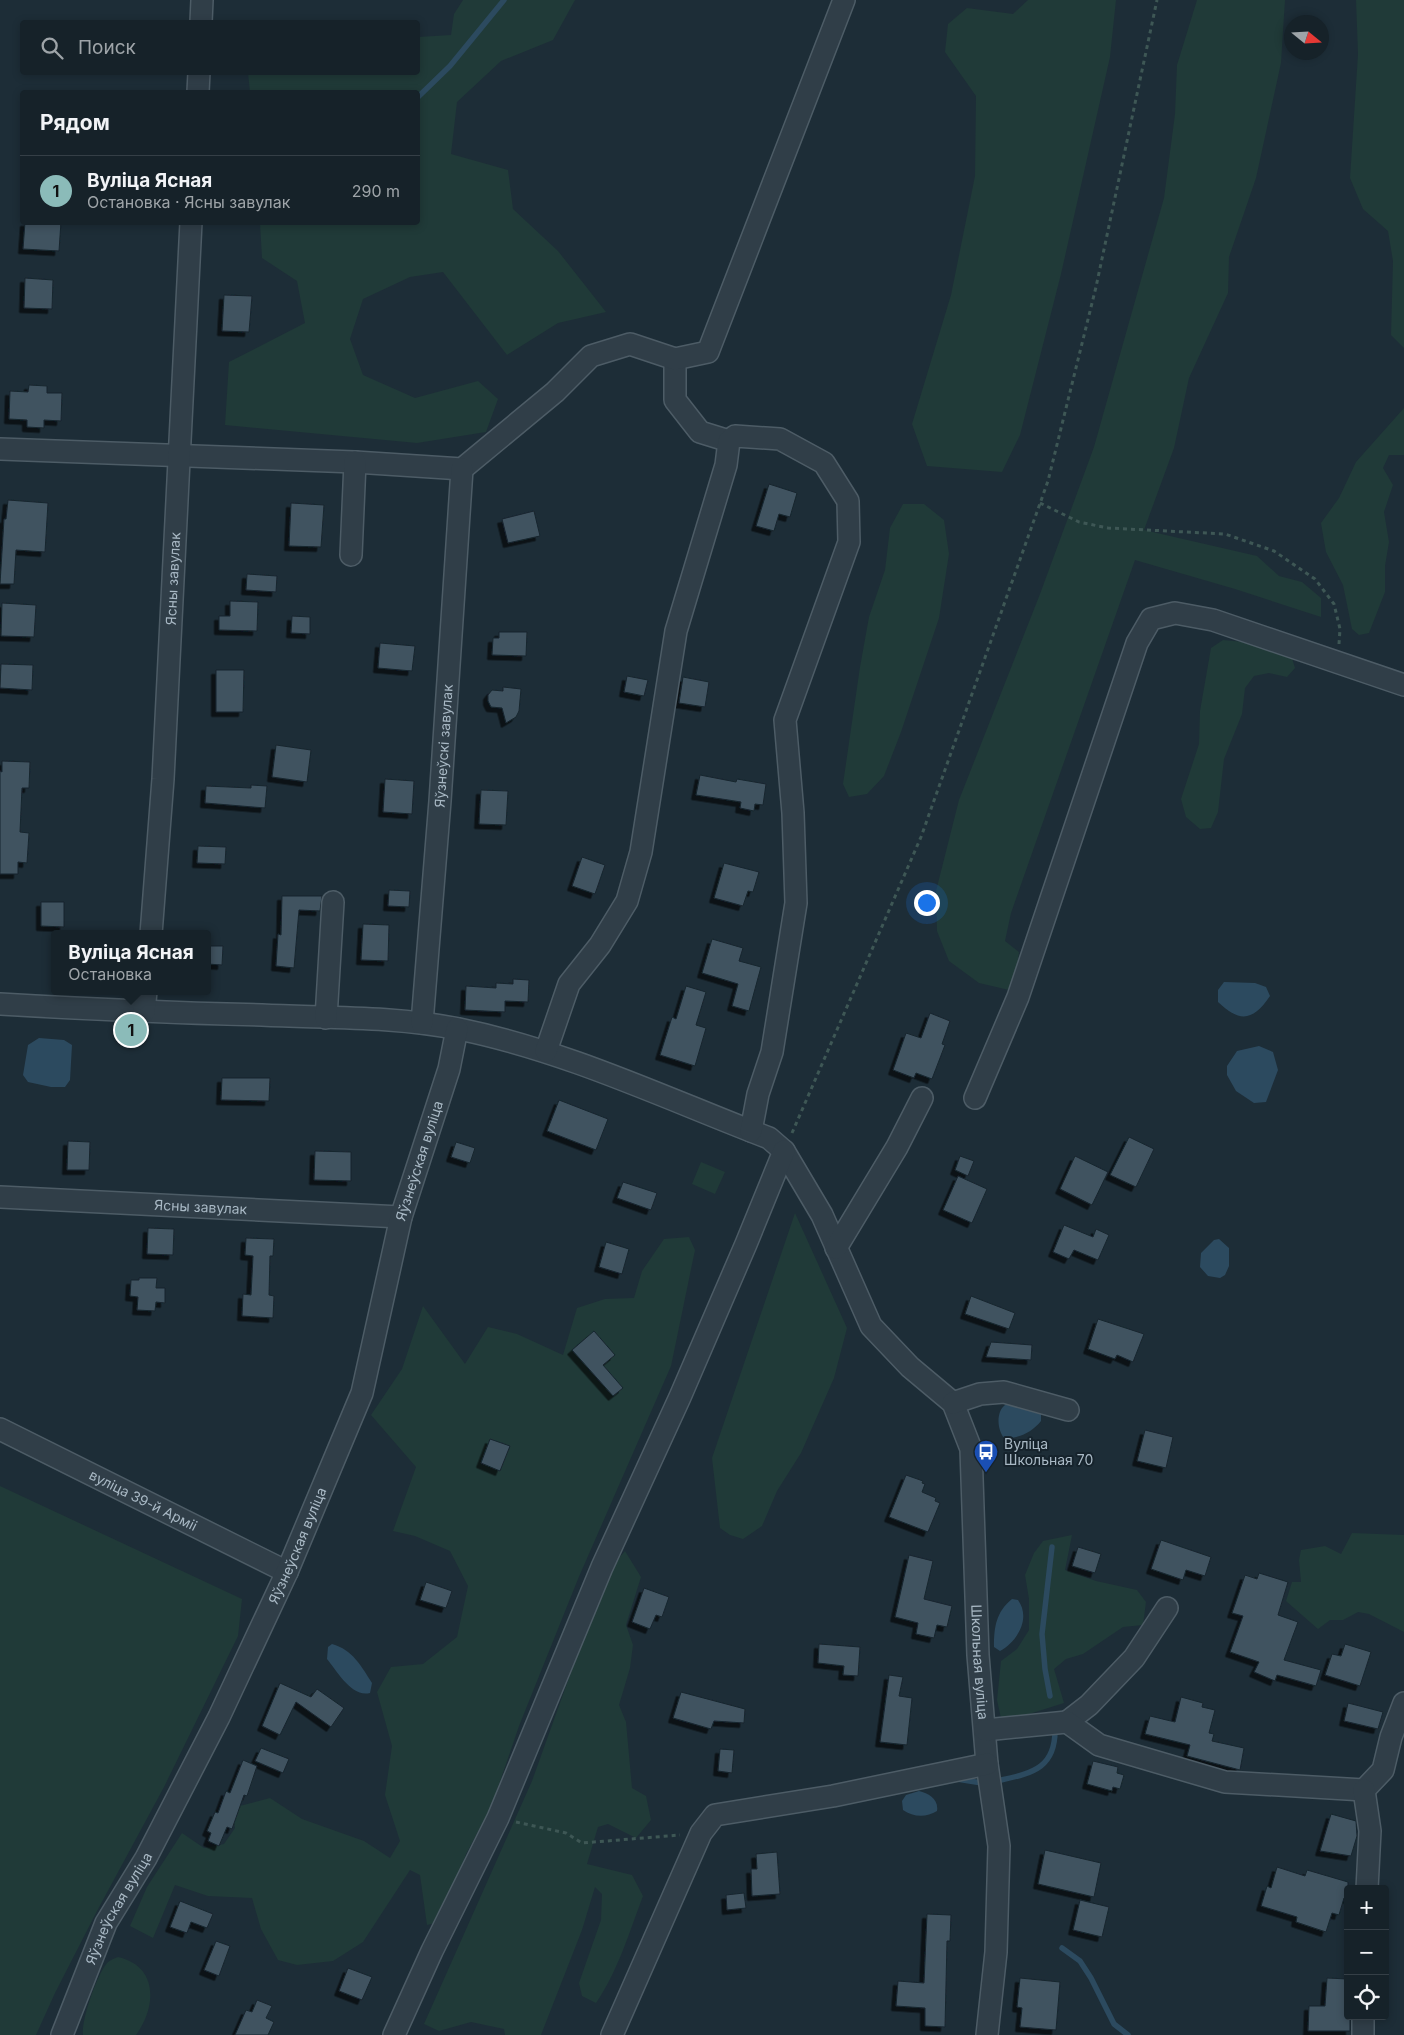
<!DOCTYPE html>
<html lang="ru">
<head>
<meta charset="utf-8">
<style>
	body { margin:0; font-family:Inter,sans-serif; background:#232f35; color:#f1f3f6 }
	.controls { position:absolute; right:15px; bottom:15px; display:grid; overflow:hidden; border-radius:5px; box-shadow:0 2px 8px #0003 }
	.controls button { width:45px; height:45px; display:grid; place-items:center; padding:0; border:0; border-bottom:1px solid #353f46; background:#162229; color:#f1f3f6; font:25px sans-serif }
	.compass { position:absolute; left:1284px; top:15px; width:45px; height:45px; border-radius:50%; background:#162229; box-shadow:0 2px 8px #0003; rotate:108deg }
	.you { position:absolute; left:926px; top:902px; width:18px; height:18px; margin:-12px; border:4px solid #fff; border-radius:50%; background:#1a73e8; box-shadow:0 0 0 8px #1a73e833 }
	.badge { display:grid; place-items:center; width:32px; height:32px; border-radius:50%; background:#8bbbb9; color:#111; font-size:16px; font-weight:700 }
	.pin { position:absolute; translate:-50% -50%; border:2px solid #fff; box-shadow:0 1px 5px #0006 }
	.popup { position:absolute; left:51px; top:930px; width:160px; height:65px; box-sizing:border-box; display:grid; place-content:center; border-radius:5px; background:#162229; filter:drop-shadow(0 1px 4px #0005); font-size:16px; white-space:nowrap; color:#9ea4a8 }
	.popup b { font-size:19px; color:#f1f3f6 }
	.popup::after { content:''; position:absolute; left:50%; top:100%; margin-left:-10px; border:10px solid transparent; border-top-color:#162229 }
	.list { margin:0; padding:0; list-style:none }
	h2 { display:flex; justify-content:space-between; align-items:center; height:65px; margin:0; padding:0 20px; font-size:21px }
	h2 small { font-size:16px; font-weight:400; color:#9ea4a8 }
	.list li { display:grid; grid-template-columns:32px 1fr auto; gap:15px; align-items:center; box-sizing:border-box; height:70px; padding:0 20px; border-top:1px solid #353f46 }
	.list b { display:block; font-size:19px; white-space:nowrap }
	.list p { margin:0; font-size:16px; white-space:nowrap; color:#9ea4a8 }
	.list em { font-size:16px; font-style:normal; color:#9ea4a8 }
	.icon { flex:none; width:28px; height:28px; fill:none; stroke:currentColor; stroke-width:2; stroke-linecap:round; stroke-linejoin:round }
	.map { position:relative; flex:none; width:1404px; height:2035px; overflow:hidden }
	.search { position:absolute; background:#162229; box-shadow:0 2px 8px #0003; left:20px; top:20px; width:400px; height:55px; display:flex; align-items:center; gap:12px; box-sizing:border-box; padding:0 18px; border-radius:5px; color:#9ea4a8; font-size:19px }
	.panel { position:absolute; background:#162229; box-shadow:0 2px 8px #0003; left:20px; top:90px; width:400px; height:135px; border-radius:5px }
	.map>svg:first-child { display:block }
	.green { fill:#203a38 }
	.water { fill:#2c4a5f }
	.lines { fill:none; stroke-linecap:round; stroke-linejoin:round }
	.stream { stroke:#2c4a5f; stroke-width:5.5 }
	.building { fill:#3f5360; stroke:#18252e; filter:url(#shadow) }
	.minor-casing { stroke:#4d5c66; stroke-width:24 }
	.path { stroke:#3e5755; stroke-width:3; stroke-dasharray:4 4; stroke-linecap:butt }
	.minor { stroke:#303e48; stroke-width:21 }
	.labels { text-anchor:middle; stroke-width:4; stroke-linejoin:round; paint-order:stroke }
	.street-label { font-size:14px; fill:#a9b9c5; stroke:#16232c }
	.poi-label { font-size:14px; fill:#a9b9c5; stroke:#16232c; text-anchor:start }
</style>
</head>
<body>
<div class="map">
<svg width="1404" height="2035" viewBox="0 0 1404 2035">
	<defs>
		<filter id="shadow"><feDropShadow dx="-4.5" dy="4.5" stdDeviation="0" flood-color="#0009"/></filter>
	</defs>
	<rect width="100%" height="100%" fill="#1d2d37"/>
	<path class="green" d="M463 0H575L553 40 501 61 457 102 451 154 508 170 513 209 558 251 606 312 558 323 507 355 443 272 410 277 363 299 350 339 363 375 415 398 478 381 498 399 486 432 417 443 225 425 229 362 305 323 297 281 262 258 260 223 418 222V92H250L248 73 418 72V37L451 35 454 14Z
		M1028 0H1116L1110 57 1061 274 1020 435 1002 472 927 466 912 424 951 295 975 176 976 96 945 52 948 24 967 8 1013 14Z
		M1197 0H1285L1281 63 1256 178 1229 257 1228 293 1189 378 1174 448 1144 530 1257 556 1279 576 1302 582 1321 598V617L1235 589 1135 560 1011 913 1005 941 1019 952 1016 979 1009 990 979 983 949 961 937 931 936 891 959 800 1040 594 1094 447 1164 198 1175 114 1177 65Z
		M1356 0H1404V348L1391 335 1393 261 1388 231 1363 209 1350 178 1358 54Z
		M1404 408V455H1389L1383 468 1393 485 1384 512 1389 542 1385 566V592L1369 633 1359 635 1352 629 1343 585 1326 552 1321 523 1339 498 1356 462Z
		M903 504H924L944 520 949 554 939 618 901 732 884 776 867 794 849 797 843 784 860 667 869 617 885 570 890 528Z
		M1223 640 1265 644 1291 655 1295 668 1287 677 1269 673 1254 676 1245 688 1242 714 1224 759 1218 812 1211 828 1200 829 1186 817 1181 799 1199 744 1200 711 1211 648Z
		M701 1162 725 1172 715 1194 692 1184Z
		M795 1213 847 1328 834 1378 801 1453 777 1491 762 1526 743 1539 730 1535 720 1528 712 1458Z
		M689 1237 695 1250 671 1366 578 1579 519 1726 491 1808 466 1854 443 1921 427 1925 420 1875 410 1870 363 1942 333 1961 297 1965 278 1960 261 1929 252 1898 208 1896 175 1885 153 1938 130 1926 147 1887 182 1833 204 1848 224 1844 235 1828 232 1808 270 1798 302 1819 364 1841 390 1858 400 1841 385 1795 392 1746 377 1692 391 1667 423 1664 457 1637 468 1586 450 1551 415 1536 393 1531 416 1467 371 1415 402 1369 423 1306 465 1364 488 1327 517 1334 563 1355 577 1308 605 1299 634 1298 642 1271 664 1239Z
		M0 1486 242 1599 238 1636 164 1787 97 1911 55 1993 36 2035H0Z
		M1352 1533 1404 1535V1632L1369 1614 1358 1612 1343 1620H1330L1318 1629 1286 1601 1292 1582H1301L1299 1560 1301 1550 1325 1546 1341 1554Z
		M1072 1535 1065 1570 1096 1581 1137 1590 1146 1602 1143 1625 1123 1627 1083 1654 1066 1659 1054 1669 1064 1703 1026 1715 1001 1718 997 1700 1001 1661 1017 1649 1029 1630V1599L1025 1575 1034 1553 1043 1541Z
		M625 1551 641 1577 626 1625 633 1645 630 1668 619 1705 626 1722 632 1788 646 1796 651 1820 636 1838 608 1824 598 1827 587 1864 632 1875 643 1896C629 1933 618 1971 596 2003L582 1996 579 1983 601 1920 602 1894 595 1887 582 1930 541 2035H505L504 2029 471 2022 439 2031 424 2024 532 1781 607 1572Z
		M118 1957C158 1966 157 2006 136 2035H83C81 2020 97 1975 107 1963 110 1960 115 1958 118 1957Z"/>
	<path class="water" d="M1224 982 1255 983 1266 987 1270 996C1253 1021 1240 1023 1218 1002V990Z
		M39 1038 64 1040 72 1045 70 1080 65 1087H51L28 1082 23 1075 28 1045Z
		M1259 1046 1273 1052 1278 1070 1266 1102 1254 1103 1236 1091 1227 1075V1066L1237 1051Z
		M1219 1239 1229 1248V1266L1225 1275 1220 1278 1208 1276 1200 1267 1201 1253 1214 1240Z
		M1005 1405H1016L1041 1413V1421C1032 1432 1019 1439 1004 1438 997 1429 996 1412 1005 1405Z
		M1012 1599 1018 1600C1031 1618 1018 1641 1000 1651L994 1647C994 1627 996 1612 1012 1599Z
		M332 1644C353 1650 361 1666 372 1683L370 1693C352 1698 337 1671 327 1659L328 1647Z
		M919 1791C929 1793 939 1800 937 1811 926 1818 913 1817 903 1810L902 1801 906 1795Z"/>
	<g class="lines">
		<path class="stream" d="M418 97 450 66 504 0
			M1050 1696 1045 1669 1042 1634 1052 1547
			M957 1779 982 1783
			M1001 1780C1034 1773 1056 1767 1055 1728
			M1062 1948 1080 1961 1091 1978 1114 2024 1128 2035"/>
	</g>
	<path class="building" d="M25 222H61L59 251 23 249Z
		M25 278 53 280 52 309 24 308Z
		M224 295 252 296 249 332 222 331Z
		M29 385 47 386V393H62L61 421 44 420V428L27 427V420L9 419 10 391 28 392Z
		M769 484 797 493 790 517 779 514 774 531 756 526Z
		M8 500 48 503 45 552 16 550 14 584H0L4 519H6Z
		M291 503 324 505 321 547 289 546Z
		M534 511 540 536 508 543 502 519Z
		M247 574 277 576 276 592 246 590Z
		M230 601 258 602 257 631 219 630V616H230Z
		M2 603 36 605 34 637 1 636Z
		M292 616 310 617V634L291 633Z
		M499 632H527L526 656 492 655 493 638H499Z
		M380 643 415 646 412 671 378 668Z
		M1 664 33 665 32 690 0 688Z
		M216 670H244L243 712H216Z
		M627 676 648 680 644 696 624 692Z
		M683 677 709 682 705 707 679 703Z
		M503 687 521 689 519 711 516 717 506 723 502 708 491 707 488 701V695L492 690 503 691Z
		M276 745 311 750 307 782 272 777Z
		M2 761 30 762 29 788H22L20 832 29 833 27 863 18 862V874H0V771L2 772Z
		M700 775 736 782 737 779 766 784 763 805 755 804 754 811 740 808 741 802 696 795Z
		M385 779 414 781 412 814 383 812Z
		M251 785 267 786 265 808 205 803 206 786 251 788Z
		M481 790 508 791 506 825 479 824Z
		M198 846 226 847 225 864 197 863Z
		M582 857 605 865 595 894 572 886Z
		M724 863 759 872 753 892 748 891 743 906 714 898Z
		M389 890 410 891 409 907 388 906Z
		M282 896H322L320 911 299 910 294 968 276 966 278 934 281 935Z
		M41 902H64V927L41 926Z
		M363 924 389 925 388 961 361 960Z
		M712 939 743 948 739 961 761 967 749 1011 732 1006 738 984 702 973Z
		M207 946H223L222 965 207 964Z
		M513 979 529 980 528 1002 505 1001V1012L465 1010 466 986 496 988V983L513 984Z
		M686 986 706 992 696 1025 706 1028 695 1066 660 1055 672 1017 676 1019Z
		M930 1013 950 1021 942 1044 945 1045 932 1079 916 1073 914 1078 893 1070 906 1033 921 1038Z
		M222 1078H270L269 1101 221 1100Z
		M559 1100 608 1119 596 1150 547 1131Z
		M1129 1137 1154 1149 1136 1187 1110 1175Z
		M68 1141 90 1142 89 1170H67Z
		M456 1142 475 1148 470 1163 451 1157Z
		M315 1151 351 1152V1181L314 1180Z
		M960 1156 974 1161 968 1176 955 1170Z
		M1075 1156 1108 1172 1092 1205 1060 1189Z
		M958 1176 987 1189 972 1223 943 1210Z
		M623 1182 657 1193 651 1210 617 1198Z
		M1064 1225 1093 1237 1096 1229 1109 1235 1098 1260 1074 1250 1069 1259 1053 1252Z
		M148 1228 174 1229 173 1255 147 1254Z
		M246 1238 274 1239 273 1256H270L269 1295 274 1296 273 1318 242 1316 243 1294 251 1295 253 1256 245 1255Z
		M606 1242 629 1249 622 1274 599 1267Z
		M139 1278H157L156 1288H165V1303L156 1302 155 1311 137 1310 138 1297 130 1296 131 1280H139Z
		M971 1296 1015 1313 1009 1329 965 1314Z
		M1098 1319 1144 1334 1133 1362 1117 1355 1115 1359 1088 1349Z
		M594 1331 615 1355 603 1365 623 1388 613 1396 572 1350Z
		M991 1342 1032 1345 1031 1360 986 1357Z
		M1145 1430 1173 1437 1166 1468 1137 1461Z
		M490 1439 510 1446 500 1471 481 1463Z
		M906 1475 923 1481 922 1483 925 1484 922 1492 936 1498 935 1501 940 1503 928 1532 889 1517Z
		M1161 1540 1211 1557 1205 1576 1186 1570 1183 1580 1151 1569Z
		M1078 1547 1101 1554 1095 1573 1072 1566Z
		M909 1555 933 1561 924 1599 952 1606 947 1627 937 1625 934 1638 916 1634 918 1623 895 1617Z
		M1259 1573 1288 1582 1278 1615 1298 1622 1284 1660 1321 1670 1316 1686 1277 1675 1275 1681 1254 1672 1259 1662 1230 1652 1243 1616 1232 1613 1245 1575 1257 1579Z
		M426 1582 452 1591 446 1608 420 1600Z
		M644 1588 669 1597 662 1617 656 1615 650 1629 632 1622Z
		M819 1644 860 1647 858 1676 843 1675 844 1666 818 1663Z
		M1345 1644 1371 1652 1360 1686 1325 1675 1332 1654 1341 1656Z
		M889 1675 903 1677 899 1696 912 1698 907 1745 880 1742Z
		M280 1683 311 1697 317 1689 344 1708 331 1727 296 1702 280 1735 262 1726Z
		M681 1692 745 1709 744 1723 714 1721 711 1729 673 1718Z
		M1181 1697 1203 1703 1202 1707 1215 1710 1209 1733 1214 1734 1212 1741 1244 1748 1240 1770 1187 1756 1190 1745 1145 1734 1150 1716 1175 1722Z
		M1348 1703 1383 1712 1378 1729 1344 1721Z
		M261 1748 289 1759 283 1773 255 1761Z
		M720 1749 734 1750 732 1773 718 1771Z
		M243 1760 257 1766 247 1796 244 1795 232 1829 227 1827 219 1846 208 1841 211 1833 207 1831 215 1812 218 1813 226 1791 230 1793Z
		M1093 1761 1118 1767 1117 1773 1124 1775 1120 1789 1113 1787 1112 1791 1087 1784Z
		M1331 1814 1356 1821 1357 1836 1351 1856 1320 1851Z
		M1045 1850 1101 1863 1094 1897 1038 1884Z
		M777 1852 780 1894 752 1896 751 1869H757L756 1854Z
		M1277 1867 1305 1876 1307 1870 1348 1882V1899L1344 1898 1339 1915 1332 1913 1326 1932 1296 1922 1297 1917 1261 1906 1267 1886 1271 1888Z
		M744 1893 746 1908 727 1910 726 1895Z
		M1080 1900 1109 1907 1102 1937 1073 1930Z
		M180 1901 213 1914 207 1928 191 1922 187 1933 170 1927Z
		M927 1914 951 1915 950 1941H947L945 2027 925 2026V2008L896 2006 898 1981 924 1983Z
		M216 1941 230 1946 219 1976 204 1970Z
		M348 1968 372 1977 362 2000 339 1991Z
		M1020 1978 1060 1982 1056 2030 1020 2027 1022 2008 1017 2007Z
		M1327 1978 1348 1979V2016H1350V2031H1308L1309 2006H1325Z
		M257 2000 272 2006 266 2018 274 2022 268 2035H235L246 2010 252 2012Z"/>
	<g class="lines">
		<defs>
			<g id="minor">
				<path d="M201 22 202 0"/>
				<path d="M198 92 199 72"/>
				<path d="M675 359V400L700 432 729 441"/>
				<path d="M0 449 355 462 462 469 555 392 591 356 630 344 675 359 708 352 844 0"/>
				<path d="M351 555 355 462"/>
				<path id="s1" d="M151 934 163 779 191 222"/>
				<path id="s2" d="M0 1004C87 1009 174 1013 262 1015 327 1018 395 1016 459 1029 567 1051 667 1099 769 1138L784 1151 822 1215 871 1326 910 1367 953 1403 971 1449 978 1655 987 1764 999 1846 996 1952 987 2035"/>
				<path d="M144 1012 146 991"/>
				<path d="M326 1018 333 902"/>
				<path id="s3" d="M422 1023 440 801 462 469"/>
				<path d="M546 1051 569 984 600 945 627 901 641 852 676 631 726 465 729 441 735 436 780 439 824 463 848 501 849 542 785 720 793 813 796 903 772 1052 758 1094 751 1131"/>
				<path d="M975 1098 1018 997 1137 643 1151 619 1175 613 1213 620 1404 685"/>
				<path id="s4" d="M0 1197 401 1217"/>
				<path d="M836 1248 897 1147 922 1098"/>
				<path d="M953 1403 980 1394 1004 1392 1068 1410"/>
				<path id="s5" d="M0 1429 287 1572"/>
				<path d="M1067 1722 1089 1705 1134 1658 1167 1608"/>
				<path d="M985 1730 1067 1722 1099 1745 1225 1782 1364 1790 1383 1770 1391 1737 1404 1703"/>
				<path d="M1364 1790 1370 1831 1367 1889"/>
				<path id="s6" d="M62 2035 106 1923 146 1858 219 1717 287 1572 362 1393 401 1217 449 1069 457 1029"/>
				<path d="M394 2035 432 1951 498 1818 602 1567 680 1397 746 1244 784 1151"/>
				<path d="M612 2035 701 1833 715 1815 833 1796 987 1764"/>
				<path d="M1363 2035V2016"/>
			</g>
		</defs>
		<use href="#minor" class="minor-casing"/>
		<path class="path" d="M1040 503 1079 522 1108 528 1225 534 1274 551 1315 579 1334 604 1340 629 1339 644
			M792 1133 921 837 1048 481 1096 287 1157 0
			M516 1822 566 1833 582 1843 680 1835"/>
		<use href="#minor" class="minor"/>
	</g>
	<defs>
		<symbol id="bus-pin" viewBox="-11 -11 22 30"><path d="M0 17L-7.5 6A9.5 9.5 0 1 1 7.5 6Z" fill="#1a4fb4" stroke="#16232c"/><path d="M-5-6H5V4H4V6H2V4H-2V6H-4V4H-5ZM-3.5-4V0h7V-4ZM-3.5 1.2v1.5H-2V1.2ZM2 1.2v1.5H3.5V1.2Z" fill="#fff"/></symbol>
	</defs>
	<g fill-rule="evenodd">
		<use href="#bus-pin" x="972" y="1438" width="28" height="38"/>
	</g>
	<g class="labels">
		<g class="street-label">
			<text dy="5" stroke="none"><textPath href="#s1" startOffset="356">Ясны завулак</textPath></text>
			<text dy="5" stroke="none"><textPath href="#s3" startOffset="278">Яўзнеўскі завулак</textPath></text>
			<text dy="5" stroke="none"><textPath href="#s6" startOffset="949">Яўзнеўская вуліца</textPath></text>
			<text dy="5" stroke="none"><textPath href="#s4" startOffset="201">Ясны завулак</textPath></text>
			<text dy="5" stroke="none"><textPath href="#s5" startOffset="160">вуліца 39-й Арміі</textPath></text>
			<text dy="5" stroke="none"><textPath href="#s6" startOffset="544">Яўзнеўская вуліца</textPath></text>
			<text dy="5" stroke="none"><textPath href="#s2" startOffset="1380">Школьная вуліца</textPath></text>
			<text dy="5" stroke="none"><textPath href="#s6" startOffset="139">Яўзнеўская вуліца</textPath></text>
		</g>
		<g class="poi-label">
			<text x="1004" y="1449">Вуліца<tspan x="1004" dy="16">Школьная 70</tspan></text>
		</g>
	</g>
</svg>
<div class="controls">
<button>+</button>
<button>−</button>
<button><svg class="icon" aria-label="locate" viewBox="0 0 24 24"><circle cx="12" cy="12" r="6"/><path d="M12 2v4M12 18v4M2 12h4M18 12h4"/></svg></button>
</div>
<svg class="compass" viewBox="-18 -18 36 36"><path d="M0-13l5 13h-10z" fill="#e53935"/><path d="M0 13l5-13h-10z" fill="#9ea4a8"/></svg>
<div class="you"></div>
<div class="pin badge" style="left:131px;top:1030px">1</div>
<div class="popup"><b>Вуліца Ясная</b>Остановка</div>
<div class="search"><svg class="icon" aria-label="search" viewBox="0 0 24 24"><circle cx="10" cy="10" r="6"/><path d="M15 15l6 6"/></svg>Поиск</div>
<section class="panel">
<h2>Рядом<small></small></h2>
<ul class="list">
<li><span class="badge">1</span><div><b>Вуліца Ясная</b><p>Остановка · Ясны завулак</p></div><em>290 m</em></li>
</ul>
</section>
</div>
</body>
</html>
